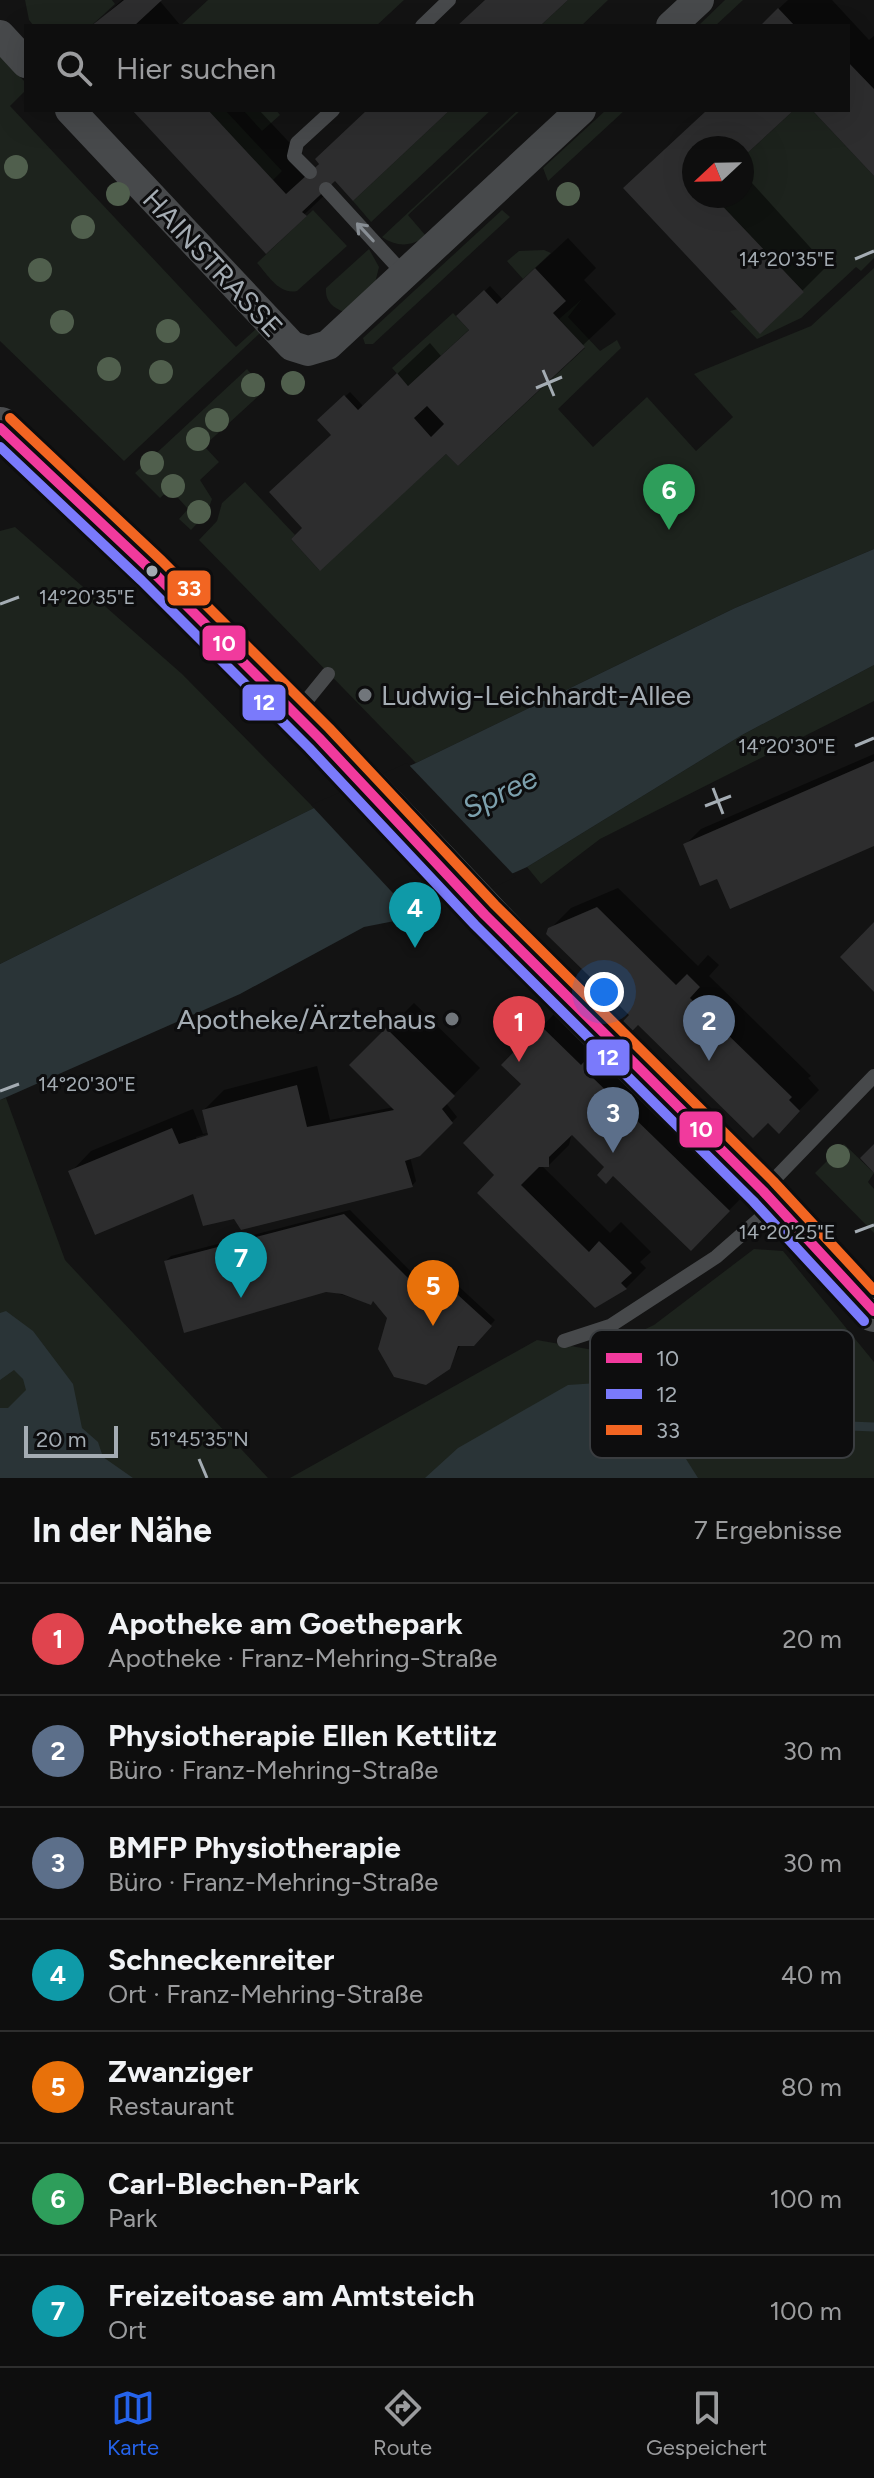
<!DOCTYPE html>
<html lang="de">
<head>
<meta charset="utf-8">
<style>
	body { margin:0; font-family:Figtree,sans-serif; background:#1c1c1c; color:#f1f3f6 }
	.compass { position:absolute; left:682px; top:136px; width:72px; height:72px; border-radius:50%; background:#0e0e0e; box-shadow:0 8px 32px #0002; rotate:248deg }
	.scale { position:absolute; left:24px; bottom:20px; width:94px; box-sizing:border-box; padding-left:8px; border:4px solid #a4acb3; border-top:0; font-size:22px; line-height:28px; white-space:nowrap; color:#a4acb3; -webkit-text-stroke:6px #0d0d0e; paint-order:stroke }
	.you { position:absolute; left:604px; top:992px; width:28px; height:28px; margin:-20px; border:6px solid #fff; border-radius:50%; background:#1a73e8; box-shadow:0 0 0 12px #1a73e833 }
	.badge { display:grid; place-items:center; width:52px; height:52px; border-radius:50%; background:#2563eb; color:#fff; font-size:26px; font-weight:700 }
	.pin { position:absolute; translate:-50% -66px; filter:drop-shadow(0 2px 4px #0008) }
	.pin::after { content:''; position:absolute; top:42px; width:28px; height:24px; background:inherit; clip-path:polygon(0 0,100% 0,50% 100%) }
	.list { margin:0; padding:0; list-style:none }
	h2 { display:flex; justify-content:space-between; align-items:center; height:104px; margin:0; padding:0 32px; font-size:34px }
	h2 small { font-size:26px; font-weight:400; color:#9b9c9e }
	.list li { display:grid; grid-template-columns:52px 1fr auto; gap:24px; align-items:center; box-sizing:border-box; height:112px; padding:0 32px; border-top:2px solid #2e2e2e }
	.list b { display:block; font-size:30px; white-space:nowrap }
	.list p { margin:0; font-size:26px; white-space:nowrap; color:#9b9c9e }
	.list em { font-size:26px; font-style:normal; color:#9b9c9e }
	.icon { flex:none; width:44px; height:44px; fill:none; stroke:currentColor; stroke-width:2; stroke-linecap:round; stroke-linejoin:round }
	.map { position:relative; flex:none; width:874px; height:1478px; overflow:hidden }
	.search { position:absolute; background:#0e0e0e; box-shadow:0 8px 32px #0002; left:24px; right:24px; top:24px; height:88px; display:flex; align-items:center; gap:20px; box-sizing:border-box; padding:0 28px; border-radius:0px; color:#9b9c9e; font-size:30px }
	.sheet { height:888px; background:#0e0e0e }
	nav { display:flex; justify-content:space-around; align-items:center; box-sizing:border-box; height:112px; border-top:2px solid #2e2e2e; background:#0e0e0e; font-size:22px; color:#9b9c9e }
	nav a { display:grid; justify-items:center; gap:4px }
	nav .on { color:#2563eb }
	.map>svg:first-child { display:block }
	.green { fill:#1d231d }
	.water { fill:#2a3437 }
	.pier { fill:#131313 }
	.shadow { fill:#0007; fill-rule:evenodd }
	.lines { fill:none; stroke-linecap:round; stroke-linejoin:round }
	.stream { stroke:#2a3437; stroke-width:9 }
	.building { fill:#2d2d2e; fill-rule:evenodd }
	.lane { stroke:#47494b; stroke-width:14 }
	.street { stroke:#47494b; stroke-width:30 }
	.secondary { stroke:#4b4d4f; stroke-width:42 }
	.bus-1-casing { stroke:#0d0d0e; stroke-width:16 }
	.bus-2-casing { stroke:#0d0d0e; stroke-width:16 }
	.bus-3-casing { stroke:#0d0d0e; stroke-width:16 }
	.bus-1 { stroke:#f13a9d; stroke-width:10 }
	.bus-2 { stroke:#7a7afb; stroke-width:10 }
	.bus-3 { stroke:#f26522; stroke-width:10 }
	.tree { fill:#505f4d }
	.oneway { stroke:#888e94 }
	.ticks { fill:none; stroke:#a4acb3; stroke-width:3 }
	.bus-dot { fill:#a4acb3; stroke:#0d0d0e; stroke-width:3 }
	.poi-dot { fill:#71767b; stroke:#0d0d0e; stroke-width:3 }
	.labels { text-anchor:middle; stroke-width:6; stroke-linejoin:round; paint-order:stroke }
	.street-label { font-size:28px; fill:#a4acb3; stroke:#0d0d0e }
	.poi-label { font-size:28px; fill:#a4acb3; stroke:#0d0d0e; text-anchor:start }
	.water-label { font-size:30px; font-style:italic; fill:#7ca0ad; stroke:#0d0d0e }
	.key { fill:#0d0d0e; stroke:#3a3d40; stroke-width:2 }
	.key-label { font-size:22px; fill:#a4acb3 }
	.ticks-label { font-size:20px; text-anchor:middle; fill:#a4acb3; stroke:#0d0d0e; stroke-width:6; stroke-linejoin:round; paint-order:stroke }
	.line-badge { stroke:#0d0d0e; stroke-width:3 }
	.badge-label { font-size:22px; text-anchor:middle; font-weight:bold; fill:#fff }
</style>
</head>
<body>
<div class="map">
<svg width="874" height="1478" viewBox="0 0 874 1478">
	<rect width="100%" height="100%" fill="#131313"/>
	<path class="green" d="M25 0H112L115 4 91 26H34L29 20Z
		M208 0H404L376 26H180Z
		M568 0H608L581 26H540Z
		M725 0H743L715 26H698Z
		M0 56 26 83V90L10 106 236 347 256 329 260 333 124 461 0 341Z
		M208 110H225L282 171 273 180Z
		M243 110H276L280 115 262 131Z
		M450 110H491L371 222 353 201Z
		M518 110H521L408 215 426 236C412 247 396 247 382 237Z
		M606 110H625L548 181 543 168Z
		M794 110H812L874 176V258L861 271 856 267 801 318 757 339 730 311 804 292 713 196H742V158Z
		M313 210 347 246 297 291C279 295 268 275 257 263Z
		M502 210 510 217 373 344H365L363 338Z
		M369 249 379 267 374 287 344 312C332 307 325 301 326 288Z
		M544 250 551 253 523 279 507 261 519 251Z
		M874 268V549L735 608 416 763 199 540 217 521 222 503 245 482 295 535 291 539 319 570 446 454 458 466 585 348 559 319 582 299 568 317 600 351 617 340 621 348 558 409 593 447 647 397 696 451 733 417 694 374 811 326Z
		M453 313 469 330 408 386 392 368Z
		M247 369 265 390 204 446 219 462 200 480 212 499 207 513 191 530 179 519 188 509 170 489 160 498 135 473Z
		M15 527 182 674 314 808 0 964V531Z
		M874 665V701L600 839 541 884 527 867 742 735Z
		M6 1098 65 1260 268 1478H0V1100Z
		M844 1144 874 1173 868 1182 874 1189V1233L815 1173Z
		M754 1249 783 1251 874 1362V1478H290L537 1340 599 1351 654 1325Z"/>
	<path class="water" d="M874 549V665L742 735 527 867 415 917 364 927 240 994 0 1100V964L314 808 416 763 735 608Z
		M6 1311 33 1331 73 1384 82 1428 98 1442 103 1457 133 1478H0V1408H8L26 1390 23 1379 14 1370 0 1380V1313Z
		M613 1382C626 1384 646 1382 657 1388 685 1402 691 1433 686 1459L698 1478H425L458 1448 568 1385Z"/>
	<path class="pier" d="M407 763 516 877 418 920 311 805Z"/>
	<path class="shadow" d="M122 0H159L181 26H93Z
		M788 0H832L869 40 874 36V173L815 110H848V26H760Z
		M135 110H259L314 169 368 110H447L335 178 328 184 332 188 266 251Z
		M707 110H791L742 156V148H694V196H742V172L827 266 800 293 626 188Z
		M568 238 596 268 584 280 616 314 458 463 446 451 305 528 333 434 320 420 350 392 363 406 430 343 441 356 471 328 459 316 490 286 502 299Z
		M874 754V843L718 876 685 845 701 829Z
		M618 888 698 966 708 955 719 965 709 976 811 1076 808 1078 819 1090 779 1131 638 1022 609 1053 749 1190 691 1249 572 1132 569 1145 549 1165H541L610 1233 621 1222 651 1252 640 1262 646 1268 626 1288 595 1305 497 1175 523 1084 504 1065 561 1007 602 1046 632 1015 550 929 571 908Z
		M414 1003 480 1068 446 1103 457 1117 419 1155 410 1157 416 1181 412 1186 235 1217 202 1188 71 1172 91 1151 193 1109 203 1134 209 1133 204 1110 224 1090 317 1066 330 1120 394 1107 352 1065ZM210 1133V1137L197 1141 196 1137Z
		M350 1210 426 1287 441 1270 495 1320 473 1344H461L448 1367 389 1317 374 1299 370 1303 326 1290 166 1261 171 1256Z"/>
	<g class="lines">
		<path class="stream" d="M684 1419 734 1426 781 1413 826 1425 874 1427"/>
	</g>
	<path class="building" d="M124 0H162L134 26H91Z
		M485 0H568L540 26H457Z
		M778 8 795 26H760Z
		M848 62 874 89V176L812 110H848Z
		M132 110H208L286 194 319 164 315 159 367 110H450L353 201 335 181 302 212 307 216 266 254Z
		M707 110H794L742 158V148H694V196H713L804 292 760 334 623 188Z
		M535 268 566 301 553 313 585 347 458 466 446 454 320 571 291 539 302 528 269 492 331 435 317 420 344 395 358 410 397 373 408 386 469 330 456 316 484 290 497 304ZM427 406 444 424 431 437 414 418Z
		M874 761V846L730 909 717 879 700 886 683 844Z
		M597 907 676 985 687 974 700 987 690 998 792 1097 789 1100 800 1111 779 1134 768 1123 753 1138 638 1025 590 1075 730 1211 691 1251 613 1176 606 1184 597 1175 604 1167 572 1135 549 1157V1167H539L521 1185 589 1252 599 1241 632 1273 621 1283 627 1289 595 1308 477 1193 494 1175 463 1143 521 1084 501 1065 540 1025 581 1065 629 1015 546 934 548 928Z
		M874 922V992L840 957Z
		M386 1028 455 1096 442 1109 453 1123 420 1156 405 1161 413 1187 241 1230 234 1219 203 1226 193 1194 95 1235 68 1171 172 1128 179 1144 208 1135 202 1110 297 1085 307 1127 394 1110 349 1065Z
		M874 1144V1173L860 1158Z
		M344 1214 420 1290 435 1274 492 1326 474 1346H458L450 1369 426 1385 394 1377 378 1349 387 1318 373 1301 371 1305 342 1294 326 1292 184 1333 164 1261Z"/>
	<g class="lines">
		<path class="lane" d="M422 26 449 0
			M310 172 294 156 297 143 333 110
			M326 189 404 274
			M298 711 328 674
			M766 1188 874 1076
			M564 1341 610 1326 716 1257 772 1208"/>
		<path class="street" d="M671 26 699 0
			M0 35 26 63
			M70 110 292 346 308 351 328 345 581 110"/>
		<path class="secondary" d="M0 428C107 529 215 630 317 736 415 836 508 940 607 1038
			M616 1047 763 1191 874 1311"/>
		<defs>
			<path id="bus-1" d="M0 428 152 571 319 738 485 915 763 1191 874 1311"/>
			<path id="bus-2" d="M0 447 142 581 309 748 475 925 753 1201 864 1321"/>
			<path id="bus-3" d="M10 418 162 561 329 728 495 905 773 1181 874 1290"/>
		</defs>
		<use href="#bus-1" class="bus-1-casing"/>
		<use href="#bus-2" class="bus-2-casing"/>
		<use href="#bus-3" class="bus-3-casing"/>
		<use href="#bus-1" class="bus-1"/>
		<use href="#bus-2" class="bus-2"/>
		<use href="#bus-3" class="bus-3"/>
	</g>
	<g class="tree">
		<circle cx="16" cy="167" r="12"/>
		<circle cx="118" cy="194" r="12"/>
		<circle cx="568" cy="194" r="12"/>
		<circle cx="83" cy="227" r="12"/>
		<circle cx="40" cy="270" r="12"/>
		<circle cx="62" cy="322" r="12"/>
		<circle cx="168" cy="331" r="12"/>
		<circle cx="109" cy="369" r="12"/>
		<circle cx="161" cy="372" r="12"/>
		<circle cx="293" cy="383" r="12"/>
		<circle cx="253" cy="385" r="12"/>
		<circle cx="217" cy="420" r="12"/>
		<circle cx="198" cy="439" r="12"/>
		<circle cx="152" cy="463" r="12"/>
		<circle cx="173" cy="486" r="12"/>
		<circle cx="199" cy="512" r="12"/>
		<circle cx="838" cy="1156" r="12"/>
	</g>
	<defs><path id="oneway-shaft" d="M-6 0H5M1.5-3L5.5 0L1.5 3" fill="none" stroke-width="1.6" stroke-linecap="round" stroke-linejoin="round" transform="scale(2)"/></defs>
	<use class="oneway" href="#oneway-shaft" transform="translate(365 232) rotate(-133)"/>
	<path class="ticks" d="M855 259 874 251M543 370 554 396M536 388 562 377M0 604 19 597M855 746 874 738M713 788 723 814M705 806 731 796M0 1091 19 1084M855 1232 874 1225M199 1459 207 1478"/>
	<circle class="bus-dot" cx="152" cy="571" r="7"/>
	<g class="poi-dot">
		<circle cx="365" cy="695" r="8"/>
		<circle cx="452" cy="1019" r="8"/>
	</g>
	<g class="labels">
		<g class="street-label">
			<text transform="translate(213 263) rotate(47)" y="10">HAINSTRASSE</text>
		</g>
		<g class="poi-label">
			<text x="381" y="705">Ludwig-Leichhardt-Allee</text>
			<text x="436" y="1029" text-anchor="end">Apotheke/Ärztehaus</text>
		</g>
		<g class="water-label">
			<text transform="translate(500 793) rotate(-26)" y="10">Spree</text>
		</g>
	</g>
	<rect x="590" y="1330" width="264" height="128" rx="12" class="key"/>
	<rect x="606" y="1353" width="36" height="10" fill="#f13a9d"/>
	<rect x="606" y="1389" width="36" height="10" fill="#7a7afb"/>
	<rect x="606" y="1425" width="36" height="10" fill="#f26522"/>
	<g class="key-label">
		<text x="656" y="1366">10</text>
		<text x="656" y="1402">12</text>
		<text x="656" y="1438">33</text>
	</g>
	<g class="ticks-label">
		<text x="787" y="266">14°20'35"E</text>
		<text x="87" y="604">14°20'35"E</text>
		<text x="787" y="753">14°20'30"E</text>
		<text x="87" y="1091">14°20'30"E</text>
		<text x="787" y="1239">14°20'25"E</text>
		<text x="199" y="1446">51°45'35"N</text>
	</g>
	<g class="line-badge">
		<rect x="166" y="569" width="46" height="38" rx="8" fill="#f26522"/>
		<rect x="201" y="624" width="46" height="38" rx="8" fill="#f13a9d"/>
		<rect x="241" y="683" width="46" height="39" rx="8" fill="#7a7afb"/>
		<rect x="585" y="1038" width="46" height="39" rx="8" fill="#7a7afb"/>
		<rect x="678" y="1110" width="46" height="39" rx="8" fill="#f13a9d"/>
	</g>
	<g class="badge-label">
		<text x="189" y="596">33</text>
		<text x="224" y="651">10</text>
		<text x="264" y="710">12</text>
		<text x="608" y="1065">12</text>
		<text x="701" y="1137">10</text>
	</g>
</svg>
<svg class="compass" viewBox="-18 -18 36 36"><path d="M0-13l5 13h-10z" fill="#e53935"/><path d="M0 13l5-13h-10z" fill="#9b9c9e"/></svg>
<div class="scale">20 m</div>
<div class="you"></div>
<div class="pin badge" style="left:519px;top:1062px;background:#e0444e">1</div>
<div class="pin badge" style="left:709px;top:1061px;background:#5c6f8a">2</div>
<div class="pin badge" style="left:613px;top:1153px;background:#5c6f8a">3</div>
<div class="pin badge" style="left:415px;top:948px;background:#0f9aa8">4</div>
<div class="pin badge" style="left:433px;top:1326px;background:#e8710a">5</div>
<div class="pin badge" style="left:669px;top:530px;background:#2e9e5b">6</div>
<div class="pin badge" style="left:241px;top:1298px;background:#0f9aa8">7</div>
<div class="search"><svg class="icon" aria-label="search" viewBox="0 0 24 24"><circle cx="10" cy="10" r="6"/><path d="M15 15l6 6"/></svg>Hier suchen</div>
</div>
<section class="sheet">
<h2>In der Nähe<small>7 Ergebnisse</small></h2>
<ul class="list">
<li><span class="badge" style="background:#e0444e">1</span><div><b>Apotheke am Goethepark</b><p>Apotheke · Franz-Mehring-Straße</p></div><em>20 m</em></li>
<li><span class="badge" style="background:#5c6f8a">2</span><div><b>Physiotherapie Ellen Kettlitz</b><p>Büro · Franz-Mehring-Straße</p></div><em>30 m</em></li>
<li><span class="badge" style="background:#5c6f8a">3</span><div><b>BMFP Physiotherapie</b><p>Büro · Franz-Mehring-Straße</p></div><em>30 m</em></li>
<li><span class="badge" style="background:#0f9aa8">4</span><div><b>Schneckenreiter</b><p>Ort · Franz-Mehring-Straße</p></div><em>40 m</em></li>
<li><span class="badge" style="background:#e8710a">5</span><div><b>Zwanziger</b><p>Restaurant</p></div><em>80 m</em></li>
<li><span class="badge" style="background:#2e9e5b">6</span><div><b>Carl-Blechen-Park</b><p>Park</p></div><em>100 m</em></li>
<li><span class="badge" style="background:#0f9aa8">7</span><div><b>Freizeitoase am Amtsteich</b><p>Ort</p></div><em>100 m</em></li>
</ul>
</section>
<nav>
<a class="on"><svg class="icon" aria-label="map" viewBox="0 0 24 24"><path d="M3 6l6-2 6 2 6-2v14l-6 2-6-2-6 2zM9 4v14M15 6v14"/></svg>Karte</a>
<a><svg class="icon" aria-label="directions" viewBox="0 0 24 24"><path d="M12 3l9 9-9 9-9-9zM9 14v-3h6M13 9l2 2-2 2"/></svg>Route</a>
<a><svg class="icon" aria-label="saved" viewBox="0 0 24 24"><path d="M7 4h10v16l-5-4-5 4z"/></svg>Gespeichert</a>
</nav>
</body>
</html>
